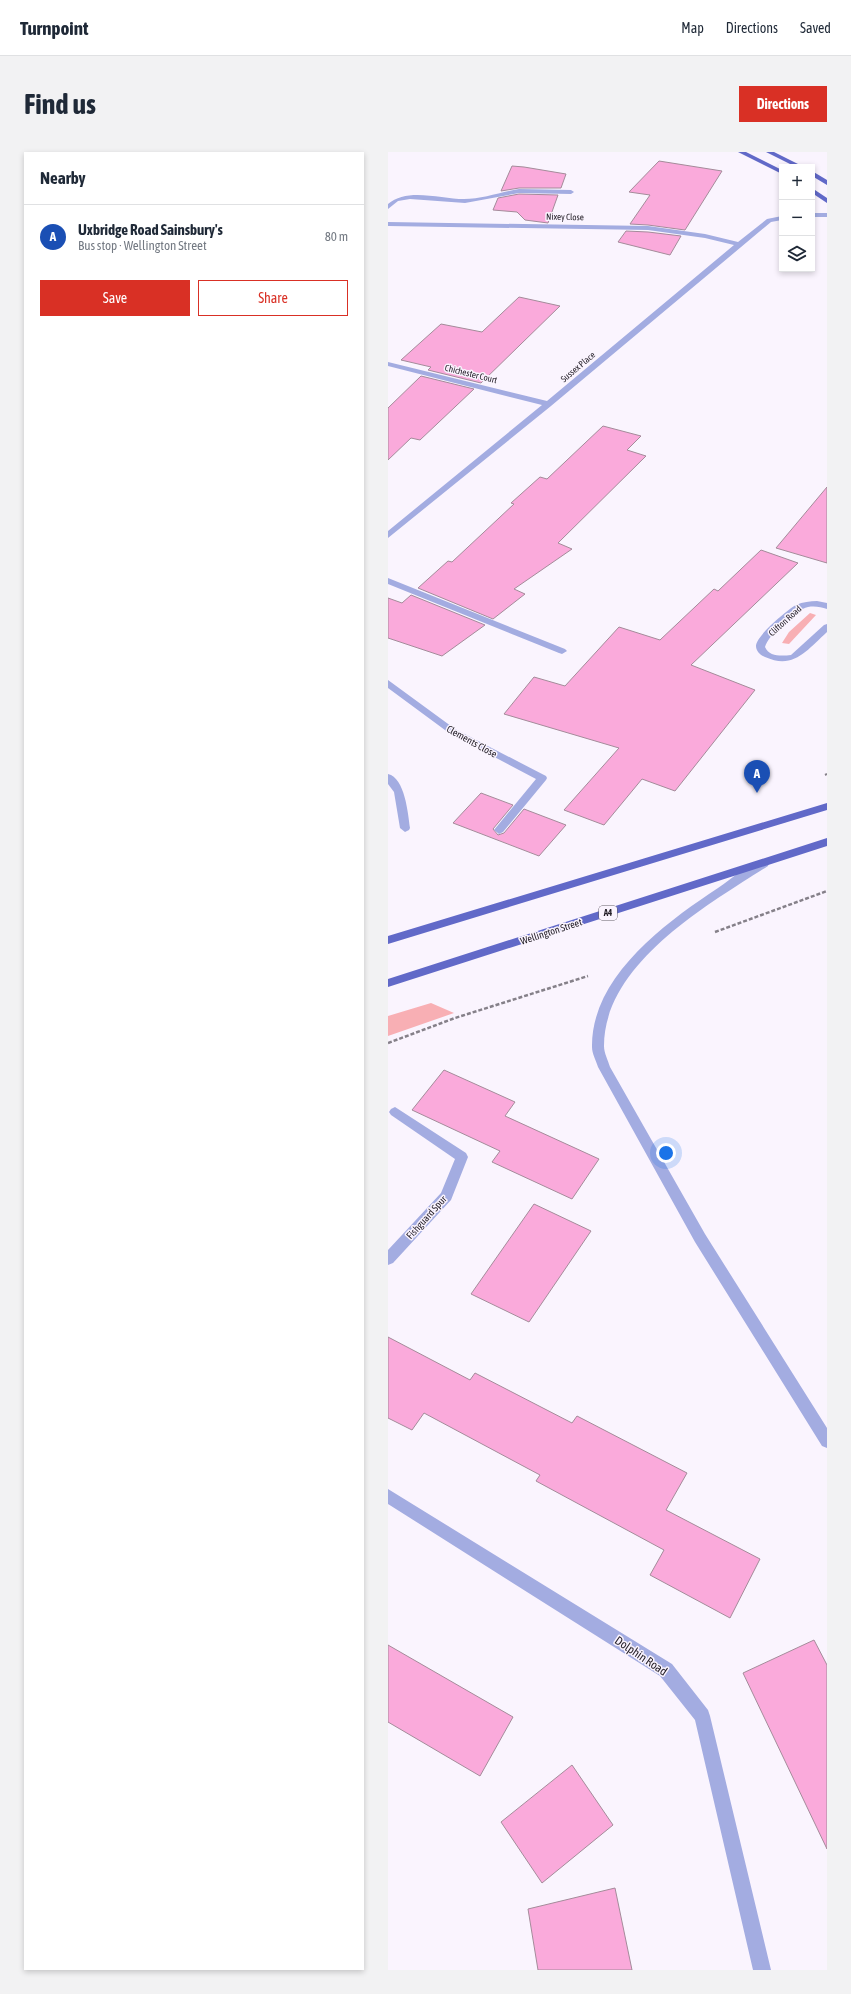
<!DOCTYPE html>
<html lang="en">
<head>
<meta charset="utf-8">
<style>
	body { margin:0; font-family:"Asap Condensed",sans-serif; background:#f2f2f3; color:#1f2937 }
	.controls { position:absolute; right:12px; top:12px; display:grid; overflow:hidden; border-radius:0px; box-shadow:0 2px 6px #0003 }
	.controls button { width:36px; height:36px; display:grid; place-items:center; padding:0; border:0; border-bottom:1px solid #e0e1e3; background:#fff; color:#1f2937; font:20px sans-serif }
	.you { position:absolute; left:278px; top:1001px; width:14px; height:14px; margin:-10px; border:3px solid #fff; border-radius:50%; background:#1a73e8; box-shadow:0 0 0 6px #1a73e833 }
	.badge { display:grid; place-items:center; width:26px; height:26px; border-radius:50%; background:#d93025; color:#fff; font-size:13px; font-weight:700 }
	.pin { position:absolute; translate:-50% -33px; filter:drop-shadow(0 1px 2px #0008) }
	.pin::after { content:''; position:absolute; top:21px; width:14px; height:12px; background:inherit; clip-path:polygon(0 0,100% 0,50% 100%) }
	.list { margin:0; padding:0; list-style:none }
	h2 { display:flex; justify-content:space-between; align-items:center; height:52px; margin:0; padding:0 16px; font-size:17px }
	h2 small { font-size:13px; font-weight:400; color:#747a83 }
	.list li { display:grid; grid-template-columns:26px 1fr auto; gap:12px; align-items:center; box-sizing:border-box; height:64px; padding:0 16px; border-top:1px solid #e0e1e3 }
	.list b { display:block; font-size:15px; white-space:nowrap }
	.list p { margin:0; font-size:13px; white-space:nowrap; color:#747a83 }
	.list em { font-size:13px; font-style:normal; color:#747a83 }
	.actions { display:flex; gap:8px; padding:12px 16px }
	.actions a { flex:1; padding:9px 0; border:1px solid #d93025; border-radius:0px; text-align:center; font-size:14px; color:#d93025 }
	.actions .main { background:#d93025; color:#fff }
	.icon { flex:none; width:22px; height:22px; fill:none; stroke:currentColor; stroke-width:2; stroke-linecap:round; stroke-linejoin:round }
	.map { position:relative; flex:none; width:439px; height:1818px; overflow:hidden; border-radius:0px }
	header { display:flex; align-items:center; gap:24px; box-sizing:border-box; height:56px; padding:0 20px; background:#fff; border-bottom:1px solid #e0e1e3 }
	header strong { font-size:19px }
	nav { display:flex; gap:22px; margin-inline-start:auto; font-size:14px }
	.intro { display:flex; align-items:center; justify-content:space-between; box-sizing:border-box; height:96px; padding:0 24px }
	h1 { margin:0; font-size:28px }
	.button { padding:10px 18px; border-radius:0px; background:#d93025; color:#fff; font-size:14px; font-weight:700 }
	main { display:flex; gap:24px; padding:0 24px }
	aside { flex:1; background:#fff; border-radius:0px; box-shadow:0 2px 6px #0003 }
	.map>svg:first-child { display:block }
	.green { fill:#f8afb4 }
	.building { fill:#faaadb; stroke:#a48b9a }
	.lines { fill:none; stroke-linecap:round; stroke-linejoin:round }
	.path-far1 { stroke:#858089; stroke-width:2; stroke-dasharray:3 1.5; stroke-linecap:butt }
	.path { stroke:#858089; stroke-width:2.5; stroke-dasharray:4 2; stroke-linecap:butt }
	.minor { fill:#a3ace1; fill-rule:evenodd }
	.major { fill:#6169c8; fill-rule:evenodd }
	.labels { text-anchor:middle; stroke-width:3; stroke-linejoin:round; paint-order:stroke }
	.far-street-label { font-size:9px; fill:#221d26; stroke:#faf4fe }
	.shield { fill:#faf4fe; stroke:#635e67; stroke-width:1 }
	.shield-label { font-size:9px; font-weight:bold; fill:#221d26 }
	.street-label { font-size:10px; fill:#221d26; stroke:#faf4fe }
	.near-street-label { font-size:12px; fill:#221d26; stroke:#faf4fe }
</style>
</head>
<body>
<header>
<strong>Turnpoint</strong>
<nav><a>Map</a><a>Directions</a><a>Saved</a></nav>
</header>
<div class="intro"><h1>Find us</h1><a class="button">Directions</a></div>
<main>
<aside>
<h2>Nearby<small></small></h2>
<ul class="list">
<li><span class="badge" style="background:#1a4fb4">A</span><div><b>Uxbridge Road Sainsbury's</b><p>Bus stop · Wellington Street</p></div><em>80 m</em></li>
</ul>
<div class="actions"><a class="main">Save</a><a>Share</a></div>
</aside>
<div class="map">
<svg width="439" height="1818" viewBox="0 0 439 1818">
	<rect width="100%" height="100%" fill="#faf4fe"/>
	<path class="green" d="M422 461 428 463 401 492 394 491 401 480Z
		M43 851 66 861 0 884V864Z"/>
	<path class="building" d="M271 9 334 19 297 78 260 73 242 72 262 43 241 40Z
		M124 14 136 15 178 22 173 36H131L113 39Z
		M131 42 170 43 160 71 137 68 129 60 105 58 110 46Z
		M238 79 260 80 293 84 282 103 230 90Z
		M131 145 172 154 93 231 40 218 43 215 13 208 53 172 94 180Z
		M33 224 86 237 32 288 23 286 0 308V256Z
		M215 274 253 284 239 298 258 304 170 391 184 397 126 437 137 442 105 467 30 436 60 409 64 410 126 352 123 351 152 325 159 327Z
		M439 335V411L388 396Z
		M373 398 410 411 303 513 367 538 287 639 254 627 216 673 176 658 231 596 116 562 146 525 177 534 231 475 272 488 326 437 330 439Z
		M23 443 97 473 54 504 0 486V446L14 451Z
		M93 641 125 653 105 677 110 683 116 681 136 657 178 673 151 704 65 671Z
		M56 918 127 950 117 964 211 1007 184 1047 104 1010 112 999 24 958Z
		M146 1052 203 1079 141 1170 83 1142Z
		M0 1185 82 1228 87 1221 184 1271 189 1264 299 1321 278 1358 372 1407 342 1466 262 1423 276 1398 148 1329 152 1323 36 1261 24 1278 0 1266Z
		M426 1488 439 1513V1697L355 1521Z
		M0 1493 125 1565 92 1624 0 1570Z
		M184 1613 225 1673 154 1731 113 1670Z
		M227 1736 244 1818H150L140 1757Z"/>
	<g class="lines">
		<path class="path-far1" d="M437 623 439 622"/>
		<path class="path" d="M327 780 439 739
			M0 891 67 866 200 824"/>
		<path class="minor" d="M131 37 183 38 186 40 183 42 131 41 77 51 22 47 10 49 0 57V52C19 35 53 47 76 47 94 47 113 40 131 37Z
			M424 61H439V65H424Z
			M394 64V68L383 70 163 254 0 386V379L154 253 0 214V210L159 249 346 93 317 86 260 78 0 74V70L260 74 317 82 350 90 379 67Z
			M0 426 177 497 179 499 174 502 171 501 0 432Z
			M429 449 439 451V457C433 455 427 454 420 455 407 458 381 482 377 495 381 505 394 504 403 503L436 473 439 472V480C419 498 406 518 377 505 372 503 368 499 368 494 368 484 399 458 408 453 415 450 422 449 429 449Z
			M0 528 67 577 158 624 159 626 158 628 115 680 111 682 106 678 148 627 61 581 0 536Z
			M0 622C17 626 20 661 22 676L21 678 17 680 12 676 6 640 0 632Z
			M376 707 380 708 381 711 380 714C319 753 216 812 216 894 216 901 220 908 222 915L317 1082 439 1276V1296L434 1294 307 1090 210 915C208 908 204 902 204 895 203 825 277 771 330 736 343 727 360 712 376 707Z
			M7 955 78 1001 80 1005 63 1048 5 1111 0 1113V1098L53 1041 67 1007 3 963 1 960 3 957Z
			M0 1337 284 1512 320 1558 322 1564 383 1818H365L307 1568 272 1524 0 1352Z"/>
		<path class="major" d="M350 0H358L394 18V22Z
			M378 0H386L416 15H408Z
			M424 19 439 28V33L424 24Z
			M424 36 439 46V51L424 41Z
			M439 651V658L0 792V784Z
			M439 686V694L0 835V827Z"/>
	</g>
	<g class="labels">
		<g class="far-street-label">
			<text transform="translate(177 65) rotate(1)" y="3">Nixey Close</text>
			<text transform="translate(190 215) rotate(-40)" y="3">Sussex Place</text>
			<text transform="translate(83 222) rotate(14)" y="3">Chichester Court</text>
			<text transform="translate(397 469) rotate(-42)" y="3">Clifton Road</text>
		</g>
		<rect class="shield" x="211" y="754" width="18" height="14" rx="3"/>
		<g class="shield-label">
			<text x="220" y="764">A4</text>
		</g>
		<g class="street-label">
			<text transform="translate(84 589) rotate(29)" y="4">Clements Close</text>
			<text transform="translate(163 779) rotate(-18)" y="4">Wellington Street</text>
			<text transform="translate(38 1065) rotate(-48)" y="4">Fishguard Spur</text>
		</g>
		<g class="near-street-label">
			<text transform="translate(253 1504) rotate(34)" y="4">Dolphin Road</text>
		</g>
	</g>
</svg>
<div class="controls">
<button>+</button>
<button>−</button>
<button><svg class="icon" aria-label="layers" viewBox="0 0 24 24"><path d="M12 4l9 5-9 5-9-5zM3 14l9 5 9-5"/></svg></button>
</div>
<div class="you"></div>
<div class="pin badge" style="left:369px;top:641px;background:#1a4fb4">A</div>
</div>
</main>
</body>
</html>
